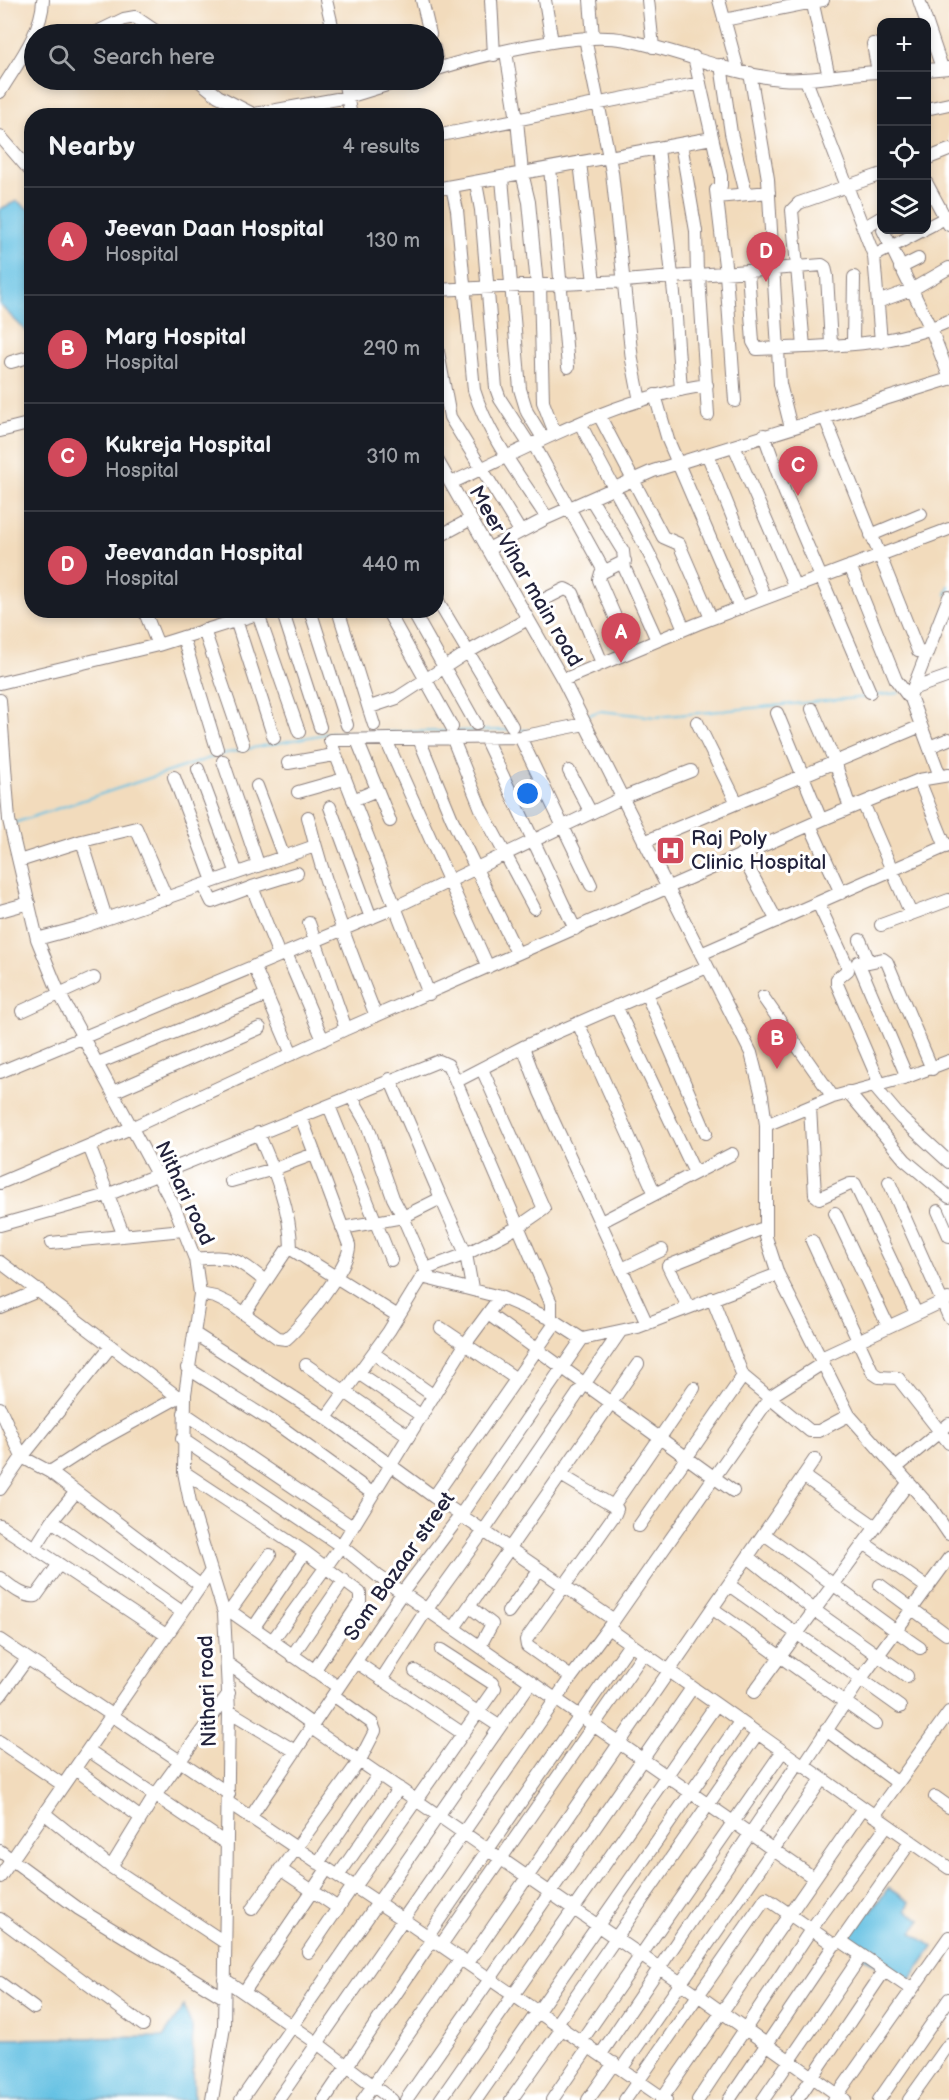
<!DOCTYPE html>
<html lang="en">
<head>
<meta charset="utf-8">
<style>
	body { margin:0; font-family:"Balsamiq Sans",sans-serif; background:#20242c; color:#f1f3f6 }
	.controls { position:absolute; right:18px; top:18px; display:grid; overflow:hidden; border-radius:12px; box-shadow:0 3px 9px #0003 }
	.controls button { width:54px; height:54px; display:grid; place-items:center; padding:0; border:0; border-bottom:2px solid #363941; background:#171b24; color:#f1f3f6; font:30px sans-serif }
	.you { position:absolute; left:528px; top:794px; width:21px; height:21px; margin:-15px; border:4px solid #fff; border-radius:50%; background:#1a73e8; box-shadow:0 0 0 9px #1a73e833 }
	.badge { display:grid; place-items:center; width:39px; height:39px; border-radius:50%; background:#d1495b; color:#fff; font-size:20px; font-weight:700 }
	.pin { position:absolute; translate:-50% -50px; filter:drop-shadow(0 2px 3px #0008) }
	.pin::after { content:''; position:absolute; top:32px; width:21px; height:18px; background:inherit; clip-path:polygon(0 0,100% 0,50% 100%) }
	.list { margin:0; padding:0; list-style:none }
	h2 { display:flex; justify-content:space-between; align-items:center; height:78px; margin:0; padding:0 24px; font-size:26px }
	h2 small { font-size:20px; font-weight:400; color:#9ea1a6 }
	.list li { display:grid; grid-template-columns:39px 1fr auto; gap:18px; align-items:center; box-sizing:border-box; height:108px; padding:0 24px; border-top:2px solid #363941 }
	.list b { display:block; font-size:22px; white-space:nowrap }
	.list p { margin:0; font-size:20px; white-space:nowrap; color:#9ea1a6 }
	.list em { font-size:20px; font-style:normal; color:#9ea1a6 }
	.icon { flex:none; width:33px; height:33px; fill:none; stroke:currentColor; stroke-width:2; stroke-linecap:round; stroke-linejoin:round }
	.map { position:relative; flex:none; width:949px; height:2100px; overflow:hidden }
	.search { position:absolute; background:#171b24; box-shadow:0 3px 9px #0003; left:24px; top:24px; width:420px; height:66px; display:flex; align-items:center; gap:15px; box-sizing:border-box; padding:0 21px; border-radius:33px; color:#9ea1a6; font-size:22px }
	.panel { position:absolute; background:#171b24; box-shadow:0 3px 9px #0003; left:24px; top:108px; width:420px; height:510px; border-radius:24px }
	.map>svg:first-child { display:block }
	.water { fill:#65c1e3; stroke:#44728f; stroke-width:1.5 }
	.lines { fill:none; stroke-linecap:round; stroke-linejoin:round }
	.stream { stroke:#65c1e3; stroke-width:2 }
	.minor-casing { stroke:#8a7e7c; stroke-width:14 }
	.minor { stroke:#fff; stroke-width:12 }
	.labels { text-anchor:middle; stroke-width:6; stroke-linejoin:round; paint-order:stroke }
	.street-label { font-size:21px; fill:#22223b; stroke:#fff }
	.poi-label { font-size:21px; fill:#22223b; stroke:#fff; text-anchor:start }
</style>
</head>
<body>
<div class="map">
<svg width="949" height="2100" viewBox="0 0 949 2100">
	<rect width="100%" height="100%" fill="#fff"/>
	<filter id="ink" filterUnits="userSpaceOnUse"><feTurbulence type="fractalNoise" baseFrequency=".0167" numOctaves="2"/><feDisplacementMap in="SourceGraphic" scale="12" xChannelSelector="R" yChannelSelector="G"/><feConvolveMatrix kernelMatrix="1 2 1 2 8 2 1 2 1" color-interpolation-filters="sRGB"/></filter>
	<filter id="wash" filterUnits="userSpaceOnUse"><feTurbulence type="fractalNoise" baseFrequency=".008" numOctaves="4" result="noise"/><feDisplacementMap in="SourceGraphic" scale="24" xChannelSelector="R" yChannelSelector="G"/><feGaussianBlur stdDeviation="1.35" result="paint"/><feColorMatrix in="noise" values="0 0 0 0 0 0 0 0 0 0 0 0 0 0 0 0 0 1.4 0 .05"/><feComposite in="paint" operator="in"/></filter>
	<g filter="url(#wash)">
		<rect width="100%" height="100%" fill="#f2dbbc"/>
		<path class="water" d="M17 201 31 211V336L0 305V209Z
			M888 1888 910 1902 906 1910 921 1920 912 1932 933 1947 906 1986 842 1942 866 1907 872 1911Z
			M184 2006 192 2027 194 2100H0V2039L163 2037Z"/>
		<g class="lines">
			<path class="stream" d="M946 595 949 586
				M872 696 899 693
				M586 716 600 711 656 717 867 697
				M514 730H529
				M454 731 508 730
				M14 823 222 754 330 733 448 731"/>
		</g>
	</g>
	<g filter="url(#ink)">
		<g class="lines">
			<defs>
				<path id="minor" d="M326 0 334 34
					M422 0 430 34
					M491 0 494 55
					M545 0 552 42
					M590 0 593 37
					M648 0 653 47
					M719 0 738 70
					M812 0 829 77
					M919 0 942 68
					M724 20 823 0
					M93 34 124 19 135 17 160 34
					M585 38 612 172 632 360 640 401
					M873 44 878 72
					M434 48 438 69
					M506 52 517 120 522 173 529 202 537 285
					M694 57 721 176V186L716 190 726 274 735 401
					M721 65 731 133 746 194
					M434 70C482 55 578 30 626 40 678 50 729 74 781 79 815 82 848 72 882 72
					M926 70 949 68
					M750 73 768 179 780 384 791 428
					M198 80 218 96 253 114
					M344 80 351 116
					M806 80 874 256 881 342
					M0 92C16 65 42 33 43 0
					M926 109 949 104
					M244 116 348 97 403 80
					M0 136 32 173
					M436 136 700 83
					M681 144 696 231 697 276
					M658 148 675 303 681 390
					M926 159 949 150
					M580 162 594 282
					M550 168 568 367
					M502 178 520 389 527 412 543 438
					M926 182 949 225
					M476 183 481 210 496 388 500 399 529 444
					M452 187 457 210 474 390C488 436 521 478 547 518
					M436 189 712 138
					M717 197 769 192
					M863 228 882 217
					M926 228 949 216
					M883 230 931 329 949 376
					M874 256 923 230
					M900 268 918 259
					M748 272 753 342 757 349C822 346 889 348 949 321
					M699 276 708 415
					M540 285 543 402 555 433
					M436 290 624 281 822 265 825 267 827 276 831 344
					M880 301 911 290 949 268
					M436 341 450 417 520 531
					M853 342 854 277
					M804 347 792 210 799 203 882 174
					M11 362 32 356
					M655 395 668 440 740 608
					M599 415 663 537 679 544 711 618
					M825 418 918 651
					M580 423C614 492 655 557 684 629
					M0 431 32 423
					M764 435 785 493 870 692
					M533 443 604 571
					M734 446 795 587
					M708 456 765 598
					M436 458 563 680 751 1053 762 1096 766 1125V1237L778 1274 849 1415 932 1509 949 1534
					M451 483C534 445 615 398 707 385
					M591 499 623 551 625 569 657 640
					M871 535 921 514
					M436 538 471 519
					M488 549 547 518 653 471 949 379
					M625 561 601 573 599 580 630 651
					M850 566 896 680 908 696
					M436 598 512 726
					M545 599 565 589 573 593 602 663
					M144 610 158 645
					M282 610 320 727
					M310 610 347 725
					M338 610 374 725
					M387 610 452 727
					M412 610 476 724
					M258 614 299 732
					M236 620 274 738
					M204 630 243 744
					M183 637 217 749
					M563 680 697 624 949 529
					M0 683 158 645 270 610
					M915 688 949 676
					M0 700 9 820 37 939 59 993 175 1208 195 1259 200 1294 185 1394 184 1472 190 1502 224 1613 229 1711 224 2027 212 2100
					M370 707 397 698 468 652 526 620
					M812 709 835 762 850 808
					M777 713 821 820
					M697 722 737 803
					M452 737 481 809 534 908
					M520 737 591 885
					M485 738 575 929
					M419 739 452 819 517 953
					M357 740 390 821
					M386 740 488 967
					M929 747 949 739
					M223 761 258 864
					M288 763 334 755
					M198 769 236 871
					M569 771 591 813
					M940 776 910 696 949 597
					M174 777 213 881
					M919 780 946 847
					M257 786 283 855
					M298 792 344 779
					M353 800 377 790
					M863 803 911 914
					M330 807 371 918
					M308 817C325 886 350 951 376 1016
					M810 825 841 893
					M82 841 106 918
					M644 842 921 726
					M741 854 777 921
					M19 861 82 841 136 828 167 899
					M204 886 212 902 252 887 279 955
					M252 887 297 873
					M818 903 847 965 848 970 837 979V984L880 1084
					M0 911 29 903
					M309 923 346 1029
					M881 925 949 900
					M37 939 85 926 315 846
					M860 940 869 962 883 959 887 962 932 1069
					M286 953 323 1040
					M701 954 949 845
					M858 962 907 1077
					M254 966 292 1054
					M646 993 706 1133
					M429 994 330 740 520 737 585 724
					M763 997 833 1097
					M616 1006 695 1173
					M22 1011 94 978
					M578 1023 655 1194 601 1222
					M523 1047 707 967
					M98 1063 267 995
					M0 1072 387 911 624 797 691 771
					M454 1077 551 1303V1319
					M390 1079 441 1198 403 1217 429 1277
					M873 1085 901 1118 949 1162
					M113 1092 260 1028
					M848 1092 905 1160 949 1197
					M329 1106 391 1260
					M810 1107 815 1195 819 1198 850 1184H855L916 1313
					M766 1125 833 1097 907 1077 949 1061
					M258 1133C274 1169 291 1210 291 1249
					M89 1146 124 1236
					M231 1181 274 1169 314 1154
					M889 1182 949 1317
					M0 1183 131 1128 346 1029 821 820 919 780 949 775
					M655 1194 732 1154
					M938 1211 949 1236
					M835 1213 888 1326
					M0 1225 107 1195 439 1061 448 1065 454 1077 461 1079 523 1047 540 1092 647 1324
					M342 1228 403 1217 393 1198 367 1124 351 1096
					M812 1241 873 1373 879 1377 898 1378 949 1443
					M51 1243 183 1230
					M195 1259C231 1255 237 1258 265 1281
					M0 1262 178 1397
					M426 1269 466 1254 441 1198
					M622 1269 662 1250
					M472 1288 466 1254 518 1227 544 1209 482 1069
					M200 1294 215 1297 232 1305 278 1338 286 1339C301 1327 352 1263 349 1245L301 1117
					M712 1298 743 1376 810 1431H819L849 1415
					M0 1307 40 1290
					M688 1307 668 1266 766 1227
					M244 1314 286 1251 291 1249 398 1316
					M488 1314 733 1491
					M441 1328 515 1378
					M195 1334 326 1418 434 1497 614 1620 608 1628 949 1868
					M582 1339 638 1327 778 1274
					M373 1353 434 1396
					M821 1358 948 1299
					M306 1365 409 1436
					M187 1368 281 1427 372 1493
					M358 1373 422 1416
					M0 1408 22 1457 50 1472 200 1585
					M184 1413 351 1526
					M326 1418 389 1331 422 1277 500 1297 551 1319 582 1339
					M182 1439 341 1546 378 1576 814 1878
					M896 1468 949 1424
					M50 1472 95 1443 184 1394
					M184 1472 305 1552 360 1593V1602L314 1671
					M561 1475 613 1506
					M803 1476 876 1527
					M0 1489 22 1457 111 1346
					M434 1497 556 1322
					M52 1521 182 1612
					M0 1525 166 1635
					M639 1526 743 1376
					M764 1534C817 1571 867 1611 920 1648
					M864 1543 928 1588
					M35 1548 52 1521 75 1493
					M748 1557 814 1610 907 1676
					M0 1578C10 1585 23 1598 36 1596L59 1564
					M729 1585 900 1707
					M880 1585 946 1634
					M470 1607 492 1624 480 1646
					M713 1609 876 1724
					M230 1611 270 1555
					M508 1612 539 1570
					M224 1613 230 1611 338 1687
					M614 1620 771 1396 823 1363
					M254 1627 305 1552
					M454 1628 638 1364
					M0 1640 229 1794
					M272 1641 341 1546 466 1343 500 1297
					M292 1656 344 1580
					M356 1662 462 1733
					M227 1663 312 1724
					M415 1671 499 1726
					M571 1677 527 1646 526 1640 615 1514 617 1509 613 1506 694 1388
					M381 1680 427 1609 483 1532 620 1332
					M754 1692 909 1482
					M0 1696 27 1659
					M229 1711 295 1751
					M310 1727 681 1983 845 2100
					M826 1730 898 1783
					M0 1742 63 1785
					M88 1750 227 1844
					M803 1766 860 1680 949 1558
					M75 1769 141 1818
					M935 1797 949 1807
					M229 1803 404 1920 666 2100
					M44 1813 111 1867 154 1797 229 1693
					M874 1816 949 1712
					M250 1818 402 1593 460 1516 582 1339
					M0 1851 79 1909 223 1997
					M318 1863 379 1774
					M111 1867 224 1942
					M280 1869 338 1908
					M338 1876 399 1788
					M0 1877 211 1571
					M355 1887 495 1688 492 1683 441 1650
					M252 1909 360 1760 375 1731 372 1723 333 1695
					M0 1919 143 2025
					M428 1936 630 1644
					M841 1941 911 1841
					M441 1945 643 1654
					M308 1952 353 1886
					M468 1963 815 1459
					M224 1979 317 2043 392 2100
					M0 1983 34 2008
					M244 1992 327 1869
					M557 2023 757 1734
					M582 2040 782 1752
					M601 2054 798 1763
					M622 2068 822 1779
					M241 2100 531 1682
					M278 2100 567 1683 608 1628
					M324 2100 433 1939
					M363 2100 461 1958
					M406 2100 692 1688
					M440 2100 716 1705
					M476 2100 740 1722
					M511 2100 563 2027
					M552 2100 589 2046
					M588 2100 614 2063
					M625 2100 766 1898 834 1945 841 1941 911 1989
					M661 2100 863 1808
					M698 2100 812 1928 887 1825
					M729 2100 834 1945
					M763 2100 861 1956
					M797 2100 884 1971
					M834 2100 949 1937
					M879 2100 949 1999
					M909 2100 949 2044"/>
			</defs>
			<use href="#minor" class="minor-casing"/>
			<use href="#minor" class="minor"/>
		</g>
	</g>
	<defs>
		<symbol id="hospital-square" viewBox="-11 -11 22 22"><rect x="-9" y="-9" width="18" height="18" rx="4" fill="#d1495b" stroke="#fff"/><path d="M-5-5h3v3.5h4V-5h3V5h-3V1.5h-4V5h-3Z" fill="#fff"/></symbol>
	</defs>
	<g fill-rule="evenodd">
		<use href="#hospital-square" x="654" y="834" width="33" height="33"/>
	</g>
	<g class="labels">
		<g class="street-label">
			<text transform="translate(526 576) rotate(60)" y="7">Meer Vihar main road</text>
			<text transform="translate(185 1193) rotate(65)" y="7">Nithari road</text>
			<text transform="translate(399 1566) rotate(-55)" y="7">Som Bazaar street</text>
			<text transform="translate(207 1691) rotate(-92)" y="7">Nithari road</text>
		</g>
		<g class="poi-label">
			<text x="691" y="845">Raj Poly<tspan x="691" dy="24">Clinic Hospital</tspan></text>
		</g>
	</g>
</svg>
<div class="controls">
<button>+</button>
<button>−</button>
<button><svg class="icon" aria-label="locate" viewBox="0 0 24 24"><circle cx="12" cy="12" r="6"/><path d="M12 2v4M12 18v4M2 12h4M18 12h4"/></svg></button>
<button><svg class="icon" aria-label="layers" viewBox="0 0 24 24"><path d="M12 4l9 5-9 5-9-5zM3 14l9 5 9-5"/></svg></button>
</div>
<div class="you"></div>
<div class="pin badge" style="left:621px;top:663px">A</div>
<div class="pin badge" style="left:777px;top:1069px">B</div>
<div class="pin badge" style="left:798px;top:496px">C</div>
<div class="pin badge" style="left:766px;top:282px">D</div>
<div class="search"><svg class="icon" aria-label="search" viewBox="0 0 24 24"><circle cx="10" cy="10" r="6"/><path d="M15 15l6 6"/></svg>Search here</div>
<section class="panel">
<h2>Nearby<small>4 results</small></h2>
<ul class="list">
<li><span class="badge">A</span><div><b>Jeevan Daan Hospital</b><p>Hospital</p></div><em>130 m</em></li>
<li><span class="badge">B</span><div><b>Marg Hospital</b><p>Hospital</p></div><em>290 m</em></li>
<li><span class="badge">C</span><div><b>Kukreja Hospital</b><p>Hospital</p></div><em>310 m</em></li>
<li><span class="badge">D</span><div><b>Jeevandan Hospital</b><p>Hospital</p></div><em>440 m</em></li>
</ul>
</section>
</div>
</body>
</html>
